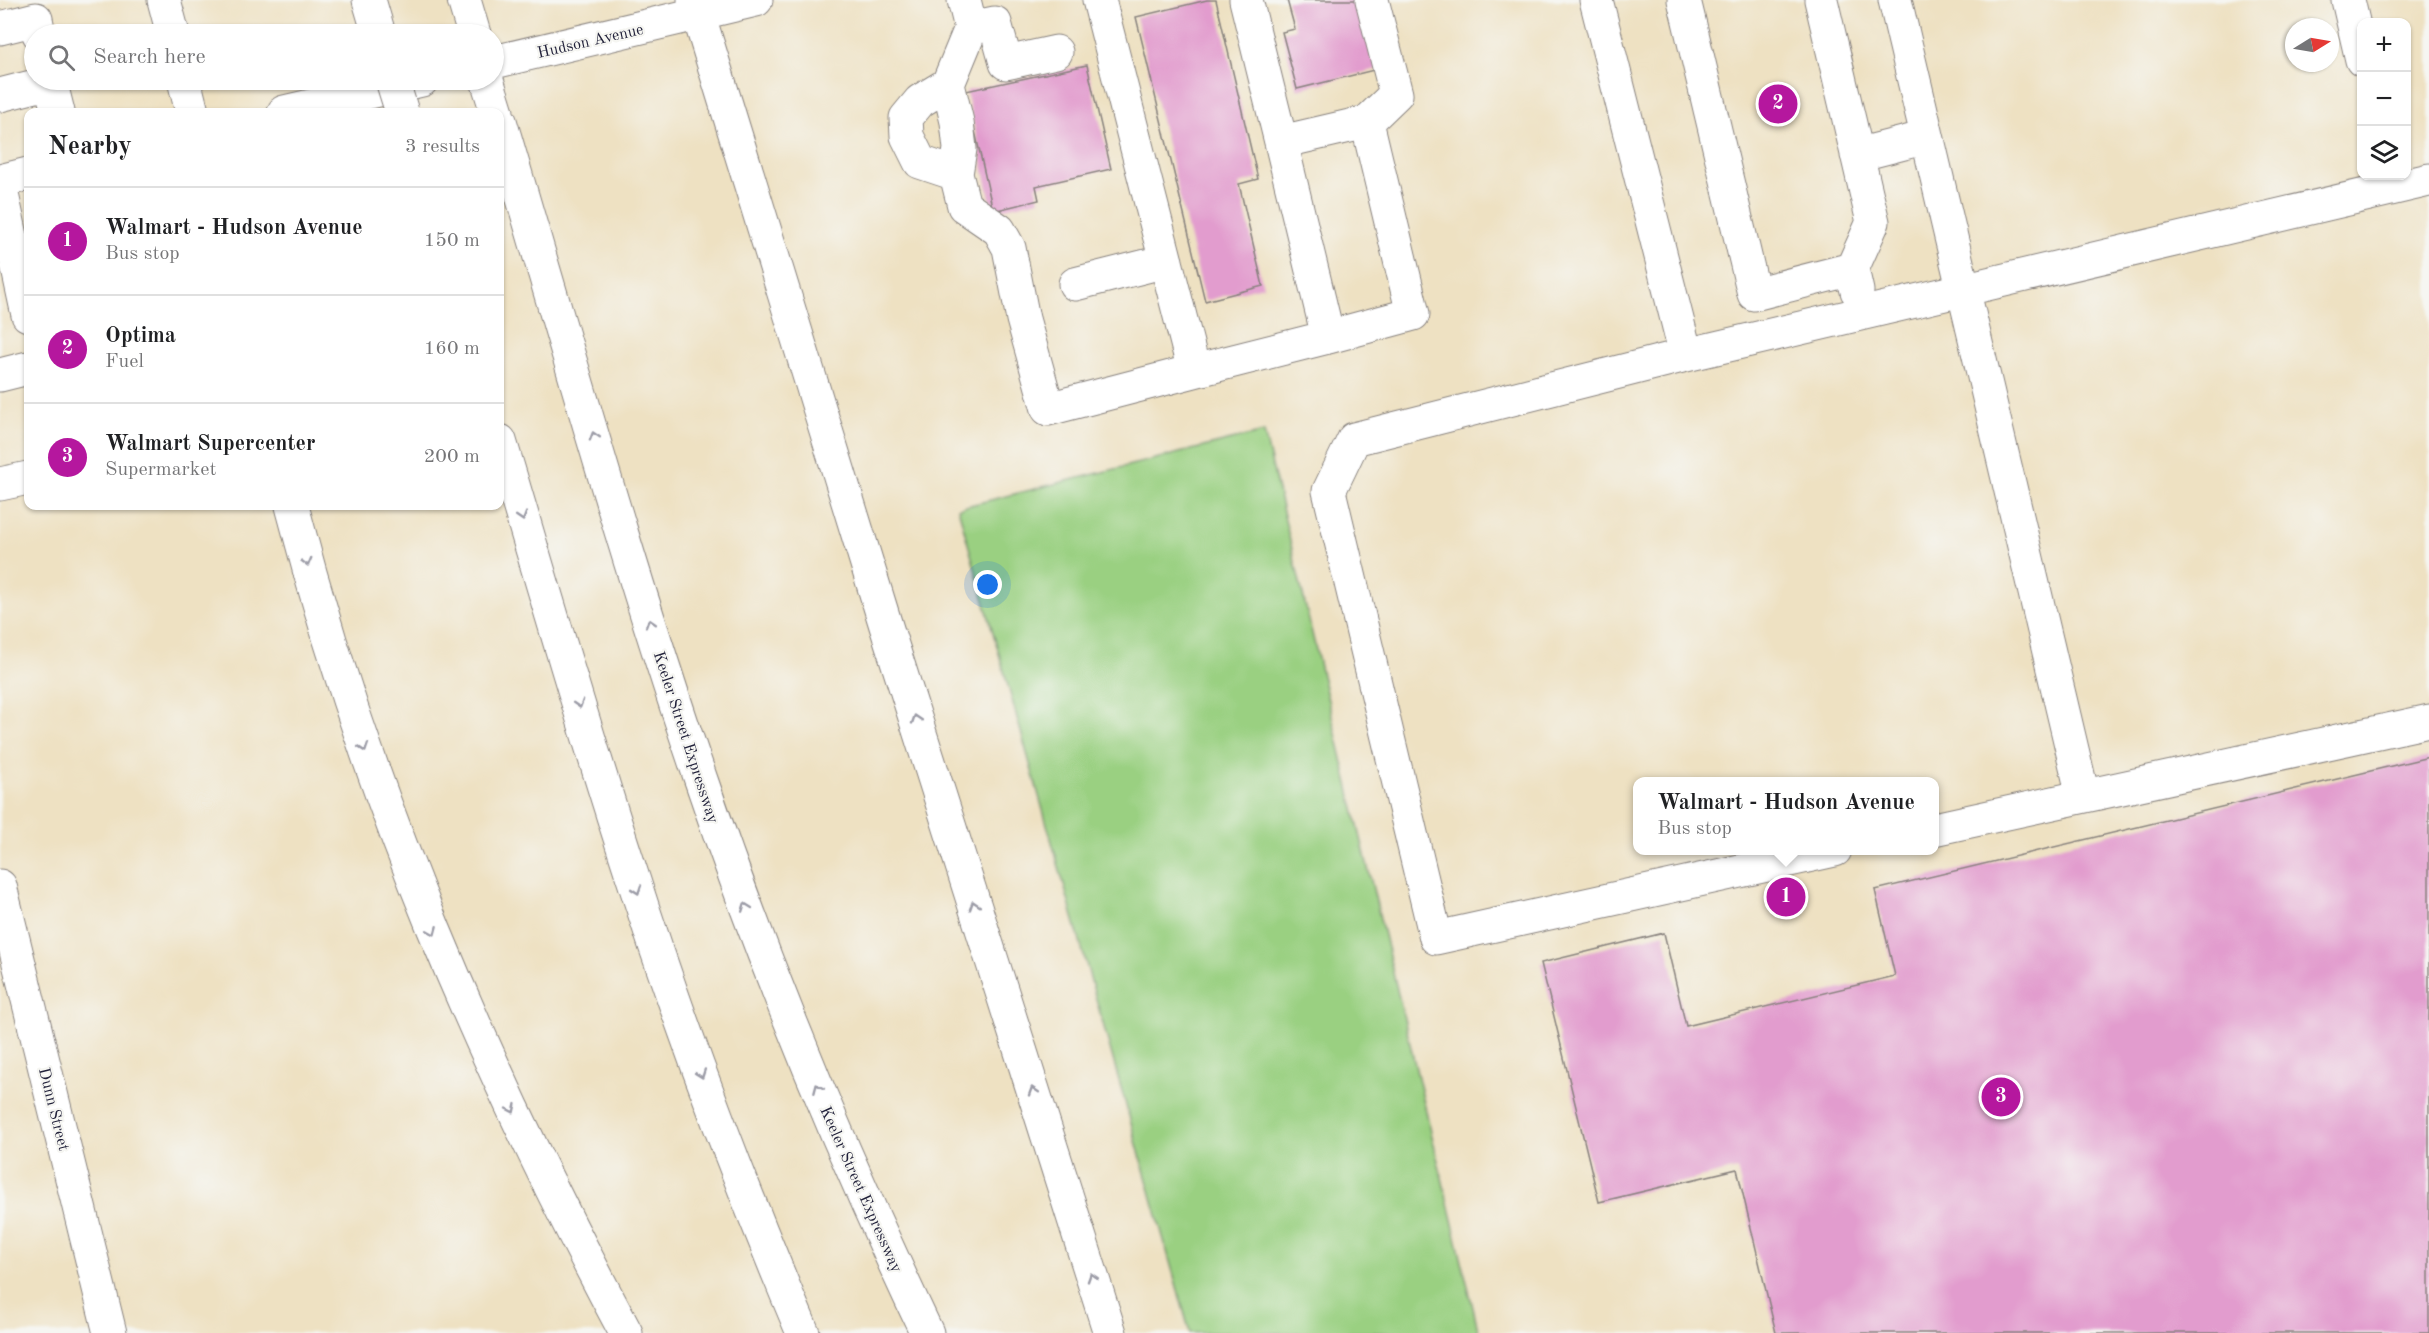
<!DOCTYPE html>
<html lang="en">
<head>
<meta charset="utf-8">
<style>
	body { margin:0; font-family:"Old Standard TT",serif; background:#f6f6f6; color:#202124 }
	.controls { position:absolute; right:18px; top:18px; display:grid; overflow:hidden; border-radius:12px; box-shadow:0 2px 4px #0004 }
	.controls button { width:54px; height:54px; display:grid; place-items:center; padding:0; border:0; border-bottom:2px solid #e0e0e0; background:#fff; color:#202124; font:30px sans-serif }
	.compass { position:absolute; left:2285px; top:18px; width:54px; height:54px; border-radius:50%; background:#fff; box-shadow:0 2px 4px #0004; rotate:79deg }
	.you { position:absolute; left:988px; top:585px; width:21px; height:21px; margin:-15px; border:4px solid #fff; border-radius:50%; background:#1a73e8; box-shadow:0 0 0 9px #1a73e833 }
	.badge { display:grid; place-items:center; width:39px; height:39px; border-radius:50%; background:#b5179e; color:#fff; font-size:20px; font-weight:700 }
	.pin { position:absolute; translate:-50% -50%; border:3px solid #fff; box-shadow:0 2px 6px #0006 }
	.popup { position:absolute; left:1633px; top:777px; width:306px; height:78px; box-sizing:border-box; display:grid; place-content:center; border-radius:12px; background:#fff; filter:drop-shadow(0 2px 4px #0005); font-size:20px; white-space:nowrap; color:#757577 }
	.popup b { font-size:22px; color:#202124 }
	.popup::after { content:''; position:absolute; left:50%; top:100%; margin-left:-12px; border:12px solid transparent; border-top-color:#fff }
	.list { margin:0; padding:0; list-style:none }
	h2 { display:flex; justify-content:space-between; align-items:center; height:78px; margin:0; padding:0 24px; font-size:26px }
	h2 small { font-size:20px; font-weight:400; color:#757577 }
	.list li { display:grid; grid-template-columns:39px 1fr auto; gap:18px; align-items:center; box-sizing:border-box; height:108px; padding:0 24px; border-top:2px solid #e0e0e0 }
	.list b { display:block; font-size:22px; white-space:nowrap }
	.list p { margin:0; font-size:20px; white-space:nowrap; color:#757577 }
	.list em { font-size:20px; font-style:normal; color:#757577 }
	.icon { flex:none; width:33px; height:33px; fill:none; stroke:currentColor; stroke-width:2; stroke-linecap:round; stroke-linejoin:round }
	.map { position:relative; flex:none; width:2429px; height:1333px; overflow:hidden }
	.search { position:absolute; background:#fff; box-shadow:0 2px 4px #0004; left:24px; top:24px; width:480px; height:66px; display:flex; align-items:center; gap:15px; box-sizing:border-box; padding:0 21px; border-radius:33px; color:#757577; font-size:22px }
	.panel { position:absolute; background:#fff; box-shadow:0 2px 4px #0004; left:24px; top:108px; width:480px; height:402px; border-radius:12px }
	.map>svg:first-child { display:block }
	.green { fill:#9ad081; stroke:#5e795e; stroke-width:1.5 }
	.building { fill:#e29cce }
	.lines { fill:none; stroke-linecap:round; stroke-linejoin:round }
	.minor-casing { stroke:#88827e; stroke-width:35 }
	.major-casing { stroke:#88827e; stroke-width:35 }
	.highway-casing { stroke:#88827e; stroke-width:35 }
	.minor { stroke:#fff; stroke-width:33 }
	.major { stroke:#fff; stroke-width:33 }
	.highway { stroke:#fff; stroke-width:33 }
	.highway-bridge-casing { stroke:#88827e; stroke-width:35; stroke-linecap:butt }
	.highway-bridge { stroke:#fff; stroke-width:33 }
	.oneway { stroke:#9c9ca7 }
	.labels { text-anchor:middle; stroke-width:4.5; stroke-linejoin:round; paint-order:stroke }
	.street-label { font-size:16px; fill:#22223b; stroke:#f6f6f2 }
</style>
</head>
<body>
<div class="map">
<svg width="2429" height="1333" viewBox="0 0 2429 1333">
	<rect width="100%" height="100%" fill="#f6f6f2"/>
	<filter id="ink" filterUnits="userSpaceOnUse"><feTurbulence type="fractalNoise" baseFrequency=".0167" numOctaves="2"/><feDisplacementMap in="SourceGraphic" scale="12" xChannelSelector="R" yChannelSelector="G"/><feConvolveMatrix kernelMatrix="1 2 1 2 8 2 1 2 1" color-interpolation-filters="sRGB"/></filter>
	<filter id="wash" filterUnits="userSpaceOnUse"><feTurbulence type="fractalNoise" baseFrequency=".008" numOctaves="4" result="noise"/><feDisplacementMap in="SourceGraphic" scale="24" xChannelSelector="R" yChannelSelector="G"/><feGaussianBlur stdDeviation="1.35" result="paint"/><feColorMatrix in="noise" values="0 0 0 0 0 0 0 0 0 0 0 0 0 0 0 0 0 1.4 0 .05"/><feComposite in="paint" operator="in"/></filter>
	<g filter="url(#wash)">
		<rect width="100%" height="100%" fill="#eee1c2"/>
		<path class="green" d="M1264 432 1479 1333H1190L958 508Z"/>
		<g id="blocks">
			<path class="building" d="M1207 0H1216L1258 179 1239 184 1263 286 1205 301 1136 17Z
				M1287 0H1361L1378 69 1297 89 1282 32 1295 29Z
				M1087 65 1111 169 1036 186 1039 200 993 211 966 91Z
				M2429 757V1333H1776L1737 1169 1599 1202 1541 963 1664 933 1686 1026 1895 976 1875 890Z"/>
		</g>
	</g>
	<g filter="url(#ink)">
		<use href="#blocks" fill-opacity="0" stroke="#88827e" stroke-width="1.5"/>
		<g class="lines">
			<defs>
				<path id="minor" d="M964 0 971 28 948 84 957 122 960 149 956 174 964 206 999 230 1009 248 1023 319 1048 409 1194 371
					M1099 0 1194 371 1328 337 1281 142
					M1246 0 1281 142 1367 122 1396 94 1372 0
					M1596 0 1686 355
					M1684 0 1754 294 1852 269
					M1821 0 1873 222 1852 269 1857 291
					M1895 0 2083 796
					M2348 0 2362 60
					M0 28 36 19 39 34
					M971 28 995 23 1006 63 1056 52
					M50 80 58 112
					M948 84 920 101 906 118 907 136 920 162 956 174
					M0 95 51 82
					M1857 155 1927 137
					M0 185 28 315
					M1075 284 1166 261
					M1328 337 1413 314 1367 122
					M0 375 28 368
					M0 484 28 478
					M1934 829 2429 721
					M1835 850 1436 938 1329 491 1354 439 1686 355 2429 180
					M0 886 110 1333"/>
				<path id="major" d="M164 0 173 34
					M694 0 886 626 1110 1333
					M494 62 756 0
					M184 80 192 112
					M284 112 422 80
					M0 181 28 174
					M292 506C367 797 484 1068 626 1333"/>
				<path id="highway" d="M369 0 379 34
					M464 0 474 34
					M487 80 497 112
					M500 121C565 340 626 561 700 777 764 966 841 1152 927 1333
					M500 441C543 585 584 729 631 872 681 1028 739 1182 803 1333"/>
			</defs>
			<use href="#minor" class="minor-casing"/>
			<use href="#major" class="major-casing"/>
			<use href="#highway" class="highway-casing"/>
			<use href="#minor" class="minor"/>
			<use href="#major" class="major"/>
			<use href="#highway" class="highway"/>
			<defs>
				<path id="highway-bridge" d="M392 80 402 112"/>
			</defs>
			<use href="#highway-bridge" class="highway-bridge-casing"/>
			<use href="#highway-bridge" class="highway-bridge"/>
		</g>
		<defs><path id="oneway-chevron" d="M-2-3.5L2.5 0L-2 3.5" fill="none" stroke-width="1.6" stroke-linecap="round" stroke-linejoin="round" transform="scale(1.5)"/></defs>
		<g class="oneway">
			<use href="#oneway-chevron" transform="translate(594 436) rotate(-107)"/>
			<use href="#oneway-chevron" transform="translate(522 517) rotate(73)"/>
			<use href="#oneway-chevron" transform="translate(307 562) rotate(75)"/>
			<use href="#oneway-chevron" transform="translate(650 623) rotate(-107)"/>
			<use href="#oneway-chevron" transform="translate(579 704) rotate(73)"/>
			<use href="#oneway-chevron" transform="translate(916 719) rotate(-108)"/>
			<use href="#oneway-chevron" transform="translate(364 748) rotate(71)"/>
			<use href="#oneway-chevron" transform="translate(637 890) rotate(71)"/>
			<use href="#oneway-chevron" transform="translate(974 905) rotate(-108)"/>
			<use href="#oneway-chevron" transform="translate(746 907) rotate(-110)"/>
			<use href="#oneway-chevron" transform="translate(433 931) rotate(67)"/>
			<use href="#oneway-chevron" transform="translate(701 1074) rotate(70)"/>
			<use href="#oneway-chevron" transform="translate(818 1088) rotate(-113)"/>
			<use href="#oneway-chevron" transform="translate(1033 1091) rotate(-108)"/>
			<use href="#oneway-chevron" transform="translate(512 1109) rotate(65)"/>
			<use href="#oneway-chevron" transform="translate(1092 1277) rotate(-108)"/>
		</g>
	</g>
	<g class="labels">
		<g class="street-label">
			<text transform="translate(590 40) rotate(-13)" y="6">Hudson Avenue</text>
			<text transform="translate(687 737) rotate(72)" y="6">Keeler Street Expressway</text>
			<text transform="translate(55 1109) rotate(76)" y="6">Dunn Street</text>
			<text transform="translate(862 1189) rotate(66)" y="6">Keeler Street Expressway</text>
		</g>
	</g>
</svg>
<div class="controls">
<button>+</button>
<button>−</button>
<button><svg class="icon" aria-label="layers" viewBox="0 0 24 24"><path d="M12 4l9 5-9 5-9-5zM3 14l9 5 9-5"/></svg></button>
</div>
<svg class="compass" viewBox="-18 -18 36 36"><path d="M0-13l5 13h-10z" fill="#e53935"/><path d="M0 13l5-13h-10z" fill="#757577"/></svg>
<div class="you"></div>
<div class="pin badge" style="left:1786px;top:897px">1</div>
<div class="popup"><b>Walmart - Hudson Avenue</b>Bus stop</div>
<div class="pin badge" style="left:1778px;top:104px">2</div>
<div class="pin badge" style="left:2001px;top:1097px">3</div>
<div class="search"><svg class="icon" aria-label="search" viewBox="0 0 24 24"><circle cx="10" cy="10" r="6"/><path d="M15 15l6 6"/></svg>Search here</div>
<section class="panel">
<h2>Nearby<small>3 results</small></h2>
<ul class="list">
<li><span class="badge">1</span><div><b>Walmart - Hudson Avenue</b><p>Bus stop</p></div><em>150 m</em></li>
<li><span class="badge">2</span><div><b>Optima</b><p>Fuel</p></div><em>160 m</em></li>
<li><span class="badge">3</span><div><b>Walmart Supercenter</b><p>Supermarket</p></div><em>200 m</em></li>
</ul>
</section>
</div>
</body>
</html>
